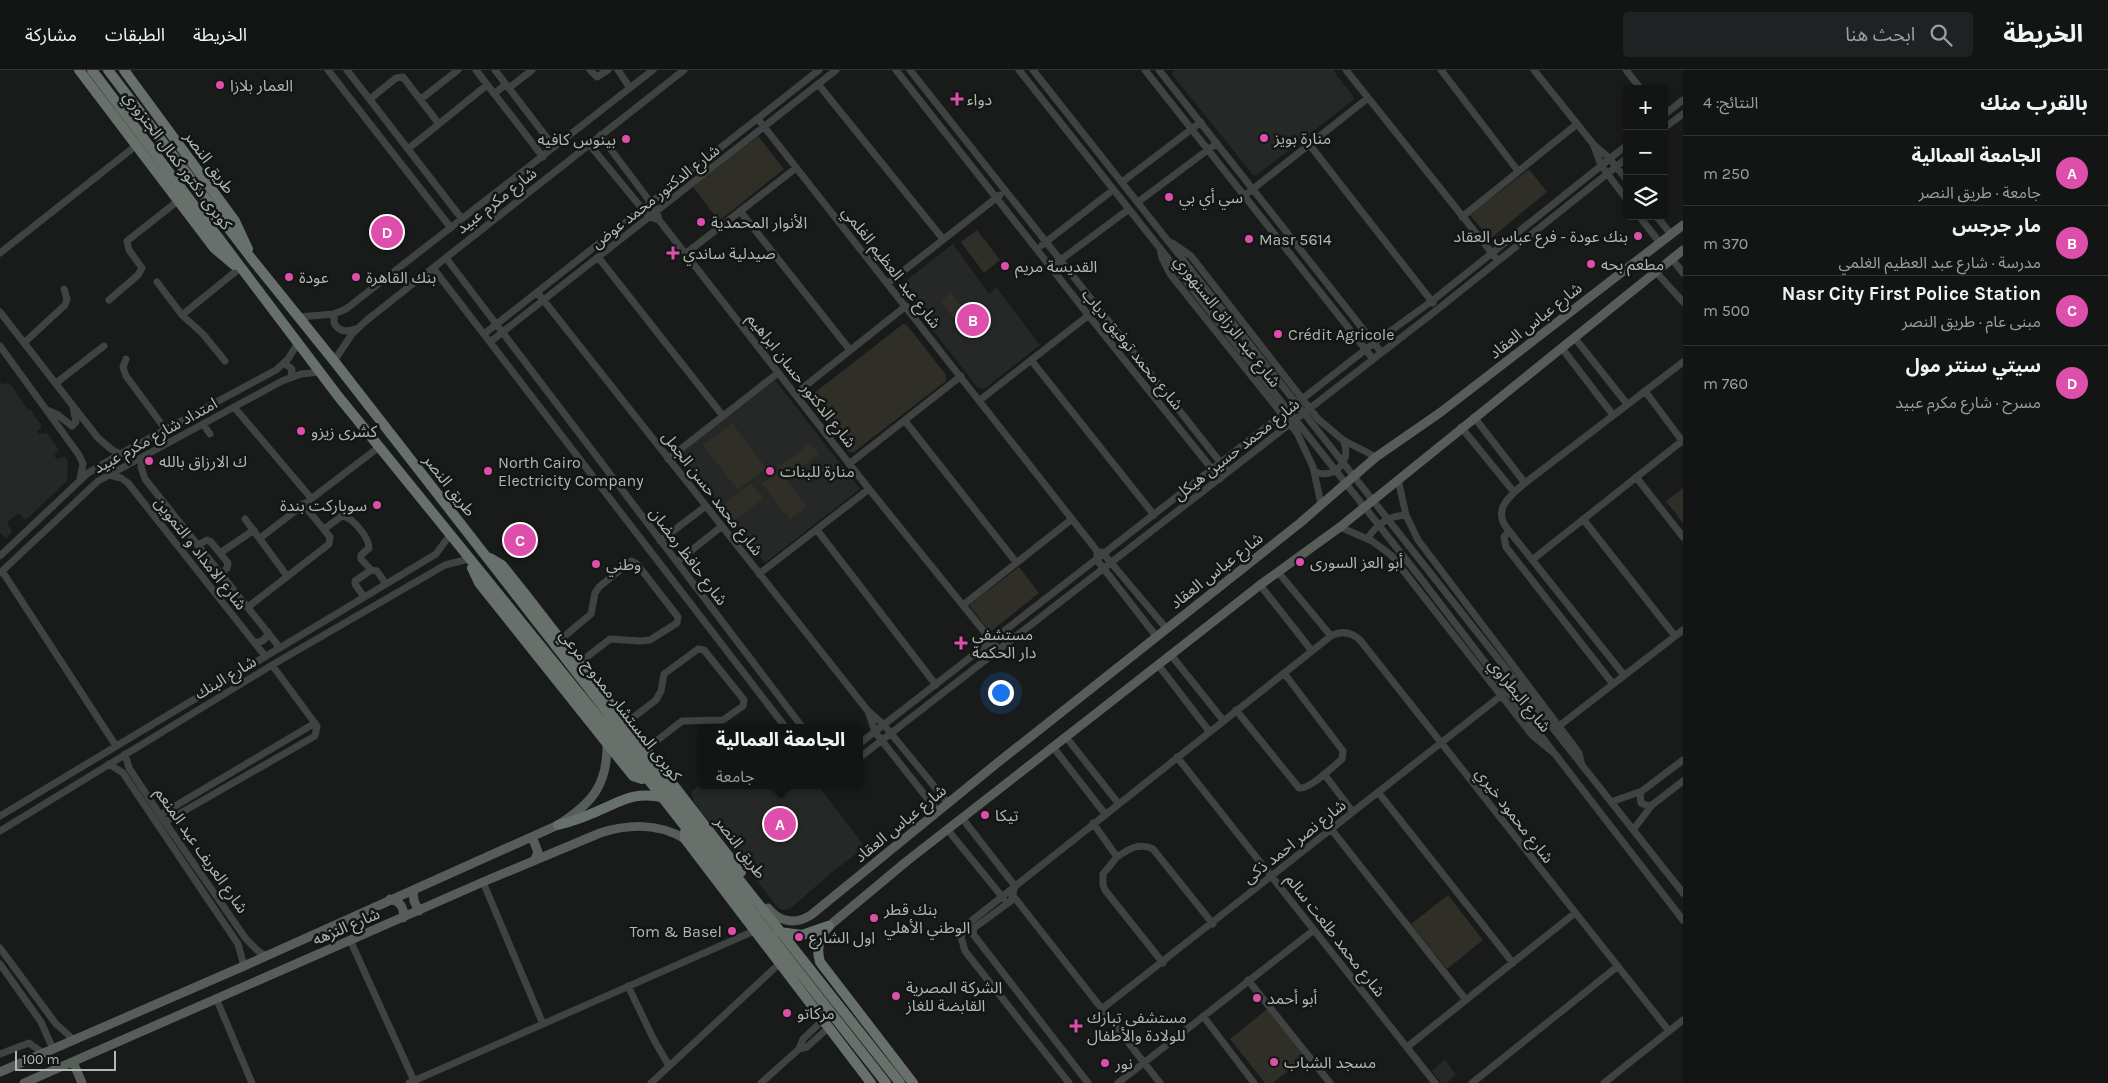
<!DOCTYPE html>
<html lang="ar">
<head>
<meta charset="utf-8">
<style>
	body { margin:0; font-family:Karla,"Noto Sans Arabic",sans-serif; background:#202122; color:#f1f3f6; direction:rtl }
	.controls { position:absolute; right:15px; top:15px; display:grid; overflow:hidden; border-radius:5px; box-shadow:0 2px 8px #0003 }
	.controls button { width:45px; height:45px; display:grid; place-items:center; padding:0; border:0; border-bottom:1px solid #323334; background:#131414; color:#f1f3f6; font:25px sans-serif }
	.scale { position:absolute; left:15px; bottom:12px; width:101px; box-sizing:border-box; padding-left:5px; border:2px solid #adb9b1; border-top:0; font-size:14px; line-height:18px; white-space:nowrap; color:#adb9b1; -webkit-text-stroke:4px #141615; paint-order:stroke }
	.you { position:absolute; left:1000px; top:622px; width:18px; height:18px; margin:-12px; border:4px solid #fff; border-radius:50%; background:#1a73e8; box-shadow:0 0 0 8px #1a73e833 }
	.badge { display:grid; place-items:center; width:32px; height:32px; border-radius:50%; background:#dd4fab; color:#fff; font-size:16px; font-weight:700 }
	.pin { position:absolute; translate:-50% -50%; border:2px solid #fff; box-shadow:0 1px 5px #0006 }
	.popup { position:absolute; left:698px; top:654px; width:165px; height:65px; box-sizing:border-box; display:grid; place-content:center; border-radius:5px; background:#131414; filter:drop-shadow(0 1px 4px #0005); font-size:16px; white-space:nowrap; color:#9d9ea0 }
	.popup b { font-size:19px; color:#f1f3f6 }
	.popup::after { content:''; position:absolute; left:50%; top:100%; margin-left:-10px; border:10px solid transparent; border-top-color:#131414 }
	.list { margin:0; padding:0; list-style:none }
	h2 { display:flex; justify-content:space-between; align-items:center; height:65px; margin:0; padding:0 20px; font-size:21px }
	h2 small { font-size:16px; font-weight:400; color:#9d9ea0 }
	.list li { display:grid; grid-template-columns:32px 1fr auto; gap:15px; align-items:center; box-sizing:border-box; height:70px; padding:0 20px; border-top:1px solid #323334 }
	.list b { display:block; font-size:19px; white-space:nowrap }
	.list p { margin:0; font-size:16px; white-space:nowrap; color:#9d9ea0 }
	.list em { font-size:16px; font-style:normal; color:#9d9ea0 }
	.icon { flex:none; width:28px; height:28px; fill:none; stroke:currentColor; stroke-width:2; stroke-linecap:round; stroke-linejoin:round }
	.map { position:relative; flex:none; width:1683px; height:1013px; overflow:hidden; direction:ltr }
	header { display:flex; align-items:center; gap:30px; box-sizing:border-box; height:70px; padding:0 25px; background:#131414; border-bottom:1px solid #323334 }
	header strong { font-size:24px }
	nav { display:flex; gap:28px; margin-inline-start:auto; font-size:18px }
	.search { width:350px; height:45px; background:#202122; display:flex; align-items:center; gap:12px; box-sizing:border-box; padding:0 18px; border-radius:5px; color:#9d9ea0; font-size:19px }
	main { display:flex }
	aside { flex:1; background:#131414 }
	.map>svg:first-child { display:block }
	.built { fill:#252827 }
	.green { fill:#2f2e27 }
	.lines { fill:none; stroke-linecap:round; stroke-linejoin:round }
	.minor { stroke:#3f4442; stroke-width:7 }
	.major { stroke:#575e5a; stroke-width:9 }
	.highway { stroke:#67706b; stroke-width:10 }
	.poi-dot { fill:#dd4fab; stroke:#141615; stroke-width:2 }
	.labels { text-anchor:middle; stroke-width:5; stroke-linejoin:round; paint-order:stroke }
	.poi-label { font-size:16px; fill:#adb9b1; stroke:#141615; text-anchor:start }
	.street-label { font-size:16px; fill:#adb9b1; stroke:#141615 }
</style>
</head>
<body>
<header>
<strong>الخريطة</strong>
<div class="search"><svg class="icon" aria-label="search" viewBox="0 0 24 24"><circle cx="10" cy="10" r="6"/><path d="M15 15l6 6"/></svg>ابحث هنا</div>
<nav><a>الخريطة</a><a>الطبقات</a><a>مشاركة</a></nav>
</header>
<main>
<aside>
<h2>بالقرب منك<small>النتائج: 4</small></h2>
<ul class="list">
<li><span class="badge">A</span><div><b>الجامعة العمالية</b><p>جامعة · طريق النصر</p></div><em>250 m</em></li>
<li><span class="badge">B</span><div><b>مار جرجس</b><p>مدرسة · شارع عبد العظيم الغلمي</p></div><em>370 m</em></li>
<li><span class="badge">C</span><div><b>Nasr City First Police Station</b><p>مبنى عام · طريق النصر</p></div><em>500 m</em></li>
<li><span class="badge">D</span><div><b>سيتي سنتر مول</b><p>مسرح · شارع مكرم عبيد</p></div><em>760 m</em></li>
</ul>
</aside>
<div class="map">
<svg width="1683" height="1013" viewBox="0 0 1683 1013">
	<rect width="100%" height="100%" fill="#191b1a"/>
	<path class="built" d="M1175 0H1333L1353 26V30L1257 105H1253L1171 3Z
		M953 174 989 224 996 217 1040 275 984 319 978 318 901 220 903 213Z
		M775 310 860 419 765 493 680 384Z
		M0 311 2 315 6 313 11 315 28 340 30 339 41 355V358L37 361 38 363 40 364 47 363 59 380 54 386 57 389 64 386 68 391 67 411 30 446 25 450 19 443 7 452 12 462 6 468 0 463Z
		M701 714 818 715 865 777 831 803 790 839 784 840 779 839 694 732 692 726V721Z
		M1445 989 1456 1005 1447 1013H1441L1432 1001Z"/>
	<path class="green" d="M758 66 784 99 719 151 693 117Z
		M1529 99 1547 122 1490 169 1470 145Z
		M977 160 1000 190 984 203 961 172Z
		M951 223 968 244 957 252 941 231Z
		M903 254 907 255 946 305V311L854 382H849L808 331 809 327Z
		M732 353 766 398 738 420 703 375Z
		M810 373 819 384 787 409 778 397Z
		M779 401 807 436 790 450 762 414Z
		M751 413 763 429 729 455 717 439Z
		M1683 418V453L1666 431Z
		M1019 497 1039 523 990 562 969 535Z
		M1448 825 1483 870 1447 899 1411 854Z
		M1267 939 1305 987 1273 1013H1265L1230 969Z"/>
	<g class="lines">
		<path class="minor" d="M328 0 451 158
			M347 0 462 149
			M476 0 543 87
			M495 0 554 77
			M590 0 597 7 608 0
			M618 0 630 18
			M896 0 1089 246 1220 409
			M910 0 1228 402
			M1019 0 1419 506 1555 684
			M1033 0 1683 823
			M1145 0 1373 289
			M1159 0 1381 282
			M1346 0 1495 187
			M1441 0 1518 101
			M1534 0 1594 75 1609 88 1627 110
			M1626 0 1641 19
			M818 14 943 169
			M509 18 532 0
			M494 24 506 14
			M370 29 396 8 403 7 439 54
			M421 29 458 0
			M1664 45 1683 30
			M758 49 1097 481V490L1156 566
			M1664 58 1683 44
			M600 65 657 141 659 150 869 419 999 580
			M589 74 649 147 659 150
			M1309 74 1433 233
			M1594 76 1601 95 1627 130
			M408 79 487 15
			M1122 112 1201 52
			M1244 126 1368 28
			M1138 132 1217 73
			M740 141 850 280
			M1639 146 1660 173
			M1656 146 1671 164
			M1462 147 1577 54
			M1172 173 1191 186 1318 349 1343 370 1376 387
			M1042 175 1113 120
			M1160 178 1162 188 1170 204 1297 363 1313 397 1321 434
			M0 183 138 74
			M685 184 796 98
			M598 187 723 346
			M446 188 803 658
			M1672 189 1683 203
			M1051 197 1129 139
			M433 198 786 658
			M1656 202 1683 232
			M157 212 182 245 203 264 225 291
			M888 213 1000 125
			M537 222 868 641 884 655 948 733
			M109 230 138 205 142 198 129 180 127 171 179 130
			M0 242 98 368 111 379 120 384
			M334 244V253C339 262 346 262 355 259
			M182 245 240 198
			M299 247 334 244 346 239 653 0
			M484 264 819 0
			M1574 267 1627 334
			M25 272 65 235 67 229 64 219
			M490 272 836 0
			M0 276 79 385 83 394 80 409
			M1561 277 1613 345
			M126 289 123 297 126 306 166 360
			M1031 290 1154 445
			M334 291 352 264 367 250 684 0
			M284 293 292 299 291 307
			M56 313 104 276
			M1645 321 1683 372
			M795 324 906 236
			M980 330 1098 238
			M234 337 311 428
			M47 340 58 345 72 356 76 352 73 337
			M1474 347 1525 413
			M905 351 1016 492
			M203 354 210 364
			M1461 357 1514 422
			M143 387 141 397 145 409 280 578
			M668 389 778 303
			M849 394 961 306
			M1315 402C1335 410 1353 390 1343 370
			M109 405 121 408 128 413 265 586
			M1636 407 1683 467
			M1398 409 1406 445 1418 470 1574 676 1579 683 1582 696
			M245 449 287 506
			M1583 449 1675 566
			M1340 457 1372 471 1391 485 1532 665 1555 684 1683 850
			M324 459 342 446C353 447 369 468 369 478L361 485V489L371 500
			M817 460 936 615
			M1509 461 1504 467 1506 477 1613 614
			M260 468 379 377
			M1368 468C1377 454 1388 446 1406 445
			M660 471 706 436
			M198 475 207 470 211 472 228 493 227 498 221 504
			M1102 482 1166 558
			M220 483 254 460
			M0 486 88 403 120 384 276 300 288 289 298 273
			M1532 490 1682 371
			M677 492 722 456
			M2 501 116 676
			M1278 502 1331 566
			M0 503 98 411 282 311 301 304 320 302
			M759 504 869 419
			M1260 515 1312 581
			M364 527 355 514V511L371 500 377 501 386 514
			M963 535 1072 449
			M248 537 329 474 330 467 303 434
			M561 569 591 544 595 523 599 517 631 491 637 494 678 547 677 553 650 570 640 571 610 569 579 593
			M254 572C261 573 266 570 268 562
			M1171 585 1223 650
			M1159 596 1209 661
			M1624 605 1506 457C1493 438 1511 425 1525 413L1683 292
			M1236 640 1299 718C1309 720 1334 696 1342 689L1343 681 1284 603
			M868 641 875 662 938 742
			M626 653 656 630 661 621 664 604 698 579 704 580 744 630 743 636 723 650 682 651 646 679
			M1559 656 1683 560
			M1066 667 1118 733
			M859 674 1374 273 1432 231 1627 75
			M1053 677 1105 744
			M125 684 129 698 160 745 246 869 258 881 266 886
			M1177 687 1435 1013
			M859 688 1438 239 1627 88
			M109 694 123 703 238 874 244 896
			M1324 704 1353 742
			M1642 721 1640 725 1641 733 1648 736 1652 735
			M1378 722 1513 893
			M1611 732 1642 721 1683 690
			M160 745 315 653
			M0 746 436 484 450 465
			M962 748 1015 816
			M165 752 315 666 317 656 272 595
			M1093 753 1117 787 1103 804V815L1105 820 1163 893
			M947 759 1004 829
			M1331 759 1466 930
			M1633 760 1652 735 1683 711
			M0 761 272 595 445 495 469 489
			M1117 787C1129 779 1139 772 1153 779L1213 854
			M483 812 543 954
			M1015 816 1011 831 974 858 973 864 1088 1013
			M1011 823 1160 1013
			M350 870 415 1013
			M0 878 56 954 74 970
			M0 894 41 952 53 979
			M1248 910 1330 1013
			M628 916 654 970 669 996
			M216 928 252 1013
			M1103 938 1502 625
			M1203 946 1254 1013
			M1407 977 1575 843
			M799 979 807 977 828 958
			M0 984 29 973 43 983
			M409 1013 754 861
			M651 1013 779 894
			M761 1013 799 979 803 969 822 951
			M1069 1013 965 881 961 867 965 856 1331 566C1342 560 1351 562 1360 570L1669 961
			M1118 1013 1314 860
			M1472 1013 1618 896
			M1604 1013 1683 950"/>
		<path class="major" d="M532 767 538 782 534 791
			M413 820 414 831 419 841
			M390 829C400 831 405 838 403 848
			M768 838C779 852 795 855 811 845L996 694 1300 453 1376 387 1441 342 1683 155
			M829 856 907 791 1094 645 1260 515 1340 457 1683 180
			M73 992 82 1013
			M0 1002 244 896 558 755C593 733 608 714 607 672
			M24 1013 483 812 600 763C628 754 659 753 685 769"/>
		<path class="highway" d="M79 0 214 178 234 195
			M92 0 338 326 629 685 886 1013
			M108 0 251 188 334 291 636 679 900 1013
			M124 0 235 151 248 179
			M490 488 502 495 526 525 741 802
			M472 498 479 513 633 706 642 709 649 707
			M558 755C570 752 582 748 593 743 620 732 634 720 665 728
			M688 757 685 762V769L871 1013
			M829 856C818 866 816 878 820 892L913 1013
			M779 862 802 865 828 856"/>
	</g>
	<g class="poi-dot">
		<circle cx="220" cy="15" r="5"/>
		<path d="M954.5 21.5h5v5h5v5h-5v5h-5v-5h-5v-5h5z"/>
		<circle cx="1264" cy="68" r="5"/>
		<circle cx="626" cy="69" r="5"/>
		<circle cx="1169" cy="127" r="5"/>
		<circle cx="701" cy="152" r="5"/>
		<circle cx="1638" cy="166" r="5"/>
		<circle cx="1249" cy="169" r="5"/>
		<path d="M670.5 175.5h5v5h5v5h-5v5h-5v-5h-5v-5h5z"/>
		<circle cx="1591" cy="194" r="5"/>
		<circle cx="1005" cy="196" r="5"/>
		<circle cx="289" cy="207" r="5"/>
		<circle cx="356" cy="207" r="5"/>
		<circle cx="1278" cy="264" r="5"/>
		<circle cx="301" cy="361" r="5"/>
		<circle cx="149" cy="391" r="5"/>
		<circle cx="488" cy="401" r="5"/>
		<circle cx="770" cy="401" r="5"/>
		<circle cx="377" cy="435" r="5"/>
		<circle cx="1300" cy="492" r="5"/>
		<circle cx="596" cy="494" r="5"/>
		<path d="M958.5 565.5h5v5h5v5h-5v5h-5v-5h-5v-5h5z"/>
		<circle cx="985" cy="745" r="5"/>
		<circle cx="874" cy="848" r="5"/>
		<circle cx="732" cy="861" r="5"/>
		<circle cx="799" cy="867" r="5"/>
		<circle cx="896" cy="926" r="5"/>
		<circle cx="1257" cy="928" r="5"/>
		<circle cx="787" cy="943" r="5"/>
		<path d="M1073.5 948.5h5v5h5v5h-5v5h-5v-5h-5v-5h5z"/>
		<circle cx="1274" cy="992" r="5"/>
		<circle cx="1105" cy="993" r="5"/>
	</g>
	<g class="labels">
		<g class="poi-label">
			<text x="230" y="21">العمار بلازا</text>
			<text x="967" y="35">دواء</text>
			<text x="1274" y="74">منارة بويز</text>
			<text x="616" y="75" text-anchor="end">بينوس كافيه</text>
			<text x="1179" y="133">سي أي بي</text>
			<text x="711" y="158">الأنوار المحمدية</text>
			<text x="1628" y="172" text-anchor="end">بنك عودة - فرع عباس العقاد</text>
			<text x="1259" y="175">Masr 5614</text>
			<text x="683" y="189">صيدلية ساندي</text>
			<text x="1601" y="200">مطعم بحه</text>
			<text x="1015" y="202">القديسة مريم</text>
			<text x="299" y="213">عودة</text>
			<text x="366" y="213">بنك القاهرة</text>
			<text x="1288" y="270">Crédit Agricole</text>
			<text x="311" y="367">كشرى زيزو</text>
			<text x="159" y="397">ك الارزاق بالله</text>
			<text x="498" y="398">North Cairo<tspan x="498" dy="18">Electricity Company</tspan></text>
			<text x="780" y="407">منارة للبنات</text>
			<text x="367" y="441" text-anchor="end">سوباركت بندة</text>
			<text x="1310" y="498">أبو العز السورى</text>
			<text x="606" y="500">وطني</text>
			<text x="972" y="570">مستشفي<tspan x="972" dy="18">دار الحكمة</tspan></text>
			<text x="995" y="751">تيكا</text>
			<text x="884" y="845">بنك قطر<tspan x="884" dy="18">الوطني الأهلي</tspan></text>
			<text x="722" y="867" text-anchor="end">Tom &amp; Basel</text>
			<text x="809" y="873">اول الشارع</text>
			<text x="906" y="923">الشركة المصرية<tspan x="906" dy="18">القابضة للغاز</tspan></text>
			<text x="1267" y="934">أبو أحمد</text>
			<text x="797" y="949">مركاتو</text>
			<text x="1087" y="953">مستشفى تبارك<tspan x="1087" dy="18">للولادة والأطفال</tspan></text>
			<text x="1284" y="998">مسجد الشباب</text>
			<text x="1115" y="999">نور</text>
		</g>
		<g class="street-label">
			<text transform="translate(178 90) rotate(53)" y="6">كوبرى دكتور كمال الجنزوري</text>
			<text transform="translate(210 92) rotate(54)" y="6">طريق النصر</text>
			<text transform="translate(655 126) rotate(-38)" y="6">شارع الدكتور محمد عوض</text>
			<text transform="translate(496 130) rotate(-38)" y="6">شارع مكرم عبيد</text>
			<text transform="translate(892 197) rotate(52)" y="6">شارع عبد العظيم الغلمي</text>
			<text transform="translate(1535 250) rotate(-38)" y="6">شارع عباس العقاد</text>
			<text transform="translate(1228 251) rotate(52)" y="6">شارع عبد الرزاق السنهوري</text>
			<text transform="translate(1133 279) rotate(51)" y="6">شارع محمد توفيق دياب</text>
			<text transform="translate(802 310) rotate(52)" y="6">شارع الدكتور حسان ابراهيم</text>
			<text transform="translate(155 365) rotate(-29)" y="6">امتداد شارع مكرم عبيد</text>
			<text transform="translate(1236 379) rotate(-38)" y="6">شارع محمد حسين هيكل</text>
			<text transform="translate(450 415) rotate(52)" y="6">طريق النصر</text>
			<text transform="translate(713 423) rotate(52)" y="6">شارع محمد حسن الجمل</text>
			<text transform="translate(201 483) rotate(52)" y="6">شارع الامداد و التموين</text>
			<text transform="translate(689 486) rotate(53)" y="6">شارع حافظ رمضان</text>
			<text transform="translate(1216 500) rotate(-38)" y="6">شارع عباس العقاد</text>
			<text transform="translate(225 607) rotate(-31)" y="6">شارع البنك</text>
			<text transform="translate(1520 625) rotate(51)" y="6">شارع البطراوي</text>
			<text transform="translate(621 635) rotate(52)" y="6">كوبرى المستشار ممدوح مرعي</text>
			<text transform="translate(1515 745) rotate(52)" y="6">شارع محمود خيري</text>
			<text transform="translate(900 753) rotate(-39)" y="6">شارع عباس العقاد</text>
			<text transform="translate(1294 771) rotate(-38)" y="6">شارع نصر احمد ذكى</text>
			<text transform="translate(741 777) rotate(53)" y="6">طريق النصر</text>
			<text transform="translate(202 780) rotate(55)" y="6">شارع العريف عبد المنعم</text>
			<text transform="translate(346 856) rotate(-23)" y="6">شارع النزهه</text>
			<text transform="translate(1336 865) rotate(52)" y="6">شارع محمد طلعت سالم</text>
		</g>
	</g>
</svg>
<div class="controls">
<button>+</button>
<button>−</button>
<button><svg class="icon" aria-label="layers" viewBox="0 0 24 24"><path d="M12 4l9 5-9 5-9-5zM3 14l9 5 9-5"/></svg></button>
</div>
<div class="scale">100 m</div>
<div class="you"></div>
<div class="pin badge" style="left:780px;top:754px">A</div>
<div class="popup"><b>الجامعة العمالية</b>جامعة</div>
<div class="pin badge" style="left:973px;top:250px">B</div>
<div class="pin badge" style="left:520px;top:470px">C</div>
<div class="pin badge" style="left:387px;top:162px">D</div>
</div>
</main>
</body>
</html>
